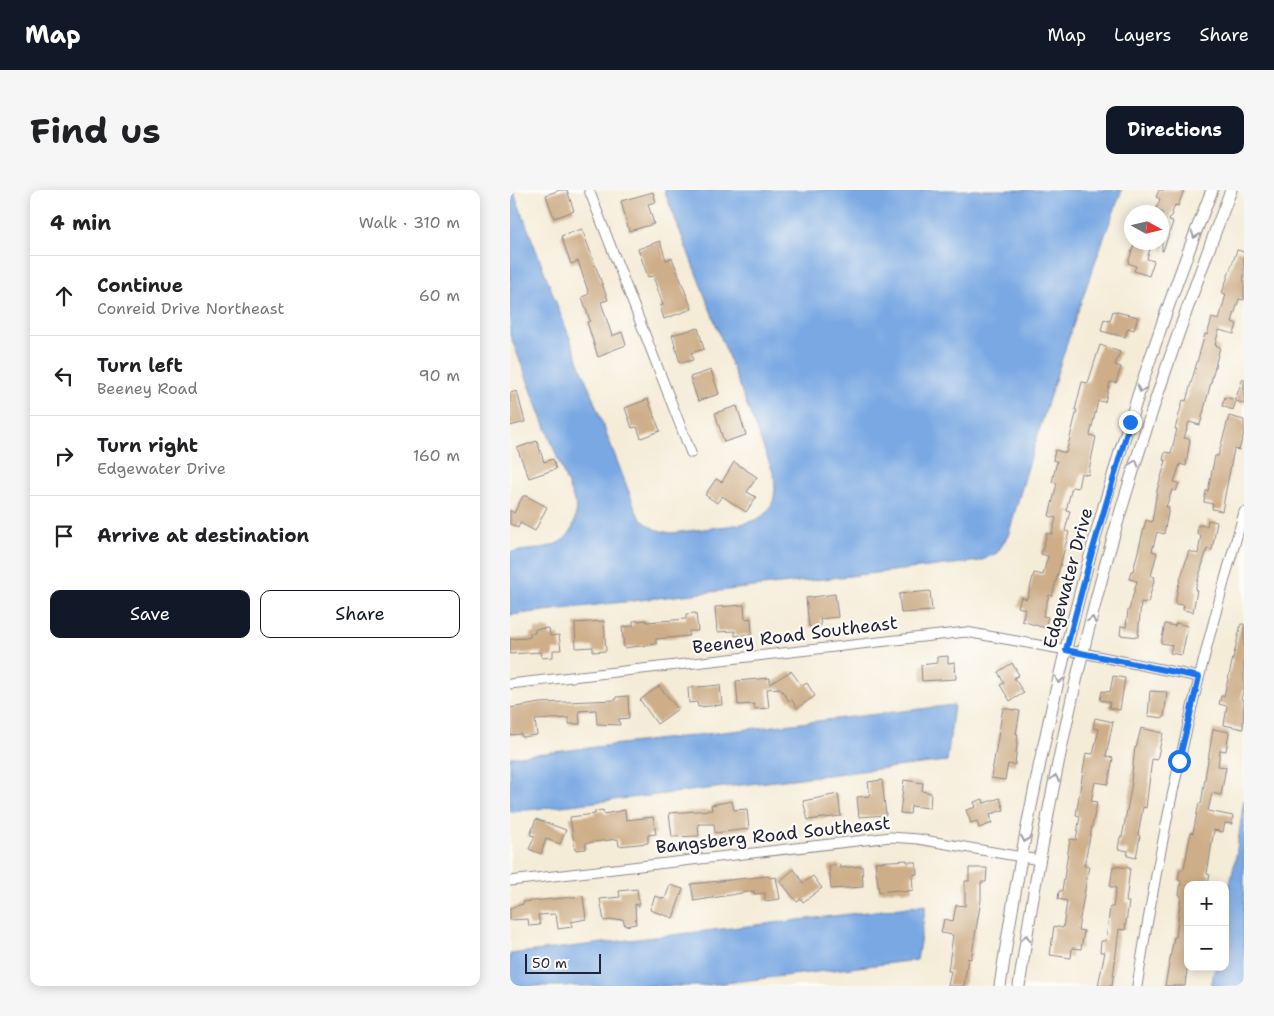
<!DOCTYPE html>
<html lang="en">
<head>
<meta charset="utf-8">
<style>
	body { margin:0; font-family:"Shantell Sans",sans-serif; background:#f6f6f6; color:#202124 }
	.controls { position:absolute; right:15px; bottom:15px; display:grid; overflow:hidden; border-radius:10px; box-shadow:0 2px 12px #0003 }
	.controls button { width:45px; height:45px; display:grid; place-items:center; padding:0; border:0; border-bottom:1px solid #e0e0e0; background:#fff; color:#202124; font:25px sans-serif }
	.compass { position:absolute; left:614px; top:15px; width:45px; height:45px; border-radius:50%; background:#fff; box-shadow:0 2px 12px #0003; rotate:98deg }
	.scale { position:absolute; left:15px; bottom:12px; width:76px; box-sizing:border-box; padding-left:5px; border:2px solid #22223b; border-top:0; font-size:14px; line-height:18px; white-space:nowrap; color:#22223b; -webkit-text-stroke:4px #fdfcf7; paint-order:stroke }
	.stop { position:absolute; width:15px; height:15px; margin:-11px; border:4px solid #1a73e8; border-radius:50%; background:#fff }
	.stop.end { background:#1a73e8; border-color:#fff; box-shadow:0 1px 5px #0008 }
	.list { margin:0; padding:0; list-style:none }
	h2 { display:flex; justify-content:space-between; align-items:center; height:65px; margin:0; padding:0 20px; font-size:21px }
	h2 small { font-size:16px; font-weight:400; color:#757577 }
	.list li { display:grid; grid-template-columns:32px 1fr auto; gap:15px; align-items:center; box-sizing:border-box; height:80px; padding:0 20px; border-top:1px solid #e0e0e0 }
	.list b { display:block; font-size:19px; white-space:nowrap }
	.list p { margin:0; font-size:16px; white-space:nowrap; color:#757577 }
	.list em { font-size:16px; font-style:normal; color:#757577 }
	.actions { display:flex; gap:10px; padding:15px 20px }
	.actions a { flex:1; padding:11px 0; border:1px solid #111827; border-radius:10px; text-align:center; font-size:18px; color:#111827 }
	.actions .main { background:#111827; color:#fff }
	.icon { flex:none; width:28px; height:28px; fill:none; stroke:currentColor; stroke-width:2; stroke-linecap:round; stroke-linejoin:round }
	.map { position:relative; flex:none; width:734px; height:796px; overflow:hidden; border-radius:10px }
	header { display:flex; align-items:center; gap:30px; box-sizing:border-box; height:70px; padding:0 25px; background:#111827; color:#fff }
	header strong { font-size:24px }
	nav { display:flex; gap:28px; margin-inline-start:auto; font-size:18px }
	.intro { display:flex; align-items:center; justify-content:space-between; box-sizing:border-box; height:120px; padding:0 30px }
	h1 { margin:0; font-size:35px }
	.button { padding:12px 22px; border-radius:10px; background:#111827; color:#fff; font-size:18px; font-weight:700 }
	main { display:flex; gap:30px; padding:0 30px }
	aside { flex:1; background:#fff; border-radius:10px; box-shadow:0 2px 12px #0003 }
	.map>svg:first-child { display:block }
	.water { fill:#79a8e3; stroke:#4e658f }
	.building { fill:#cdae88 }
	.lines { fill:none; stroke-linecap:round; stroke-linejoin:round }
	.street-casing { stroke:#8c878a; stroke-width:11 }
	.secondary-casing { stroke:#8c878a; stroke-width:13 }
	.street { stroke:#fff; stroke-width:9 }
	.secondary { stroke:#fff; stroke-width:11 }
	.oneway { stroke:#9c9ca7 }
	.route { stroke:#1a73e8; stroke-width:6 }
	.labels { text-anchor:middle; stroke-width:4.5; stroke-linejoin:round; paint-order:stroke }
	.street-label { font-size:18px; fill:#22223b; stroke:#fdfcf7 }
</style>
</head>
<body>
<header>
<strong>Map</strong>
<nav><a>Map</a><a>Layers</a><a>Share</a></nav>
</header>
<div class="intro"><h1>Find us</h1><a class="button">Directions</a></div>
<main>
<aside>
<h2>4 min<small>Walk · 310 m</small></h2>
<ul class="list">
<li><svg class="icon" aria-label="ahead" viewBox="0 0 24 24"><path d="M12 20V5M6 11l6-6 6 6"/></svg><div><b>Continue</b><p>Conreid Drive Northeast</p></div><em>60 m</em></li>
<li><svg class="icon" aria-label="left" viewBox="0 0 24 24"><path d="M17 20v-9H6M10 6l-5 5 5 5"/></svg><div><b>Turn left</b><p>Beeney Road</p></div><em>90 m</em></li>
<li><svg class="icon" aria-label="right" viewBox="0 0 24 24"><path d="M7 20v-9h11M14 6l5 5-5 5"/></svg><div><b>Turn right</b><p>Edgewater Drive</p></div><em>160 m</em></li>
<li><svg class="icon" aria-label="arrive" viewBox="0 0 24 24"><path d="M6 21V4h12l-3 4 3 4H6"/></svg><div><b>Arrive at destination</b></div></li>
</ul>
<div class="actions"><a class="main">Save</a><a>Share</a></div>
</aside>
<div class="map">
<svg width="734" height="796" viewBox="0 0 734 796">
	<rect width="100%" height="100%" fill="#fdfcf7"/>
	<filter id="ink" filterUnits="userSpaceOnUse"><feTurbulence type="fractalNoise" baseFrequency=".02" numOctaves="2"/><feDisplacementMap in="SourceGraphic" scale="10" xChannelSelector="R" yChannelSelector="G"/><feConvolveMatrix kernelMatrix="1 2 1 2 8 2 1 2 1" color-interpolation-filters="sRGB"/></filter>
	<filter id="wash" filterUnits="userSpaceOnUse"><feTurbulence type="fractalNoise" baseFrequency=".0096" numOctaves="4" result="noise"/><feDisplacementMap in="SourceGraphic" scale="20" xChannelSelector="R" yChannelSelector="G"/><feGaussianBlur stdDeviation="1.12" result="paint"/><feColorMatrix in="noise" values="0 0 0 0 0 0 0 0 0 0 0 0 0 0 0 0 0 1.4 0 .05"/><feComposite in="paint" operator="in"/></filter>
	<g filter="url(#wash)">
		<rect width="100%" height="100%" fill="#f5ecd8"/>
		<path class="water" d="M0 0H3L127 323C137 337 146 341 162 343 178 341 194 339 209 337 245 333 270 329 264 285L154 0H612C568 114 531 229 498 346L487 363 470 371 0 425V362C33 358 67 360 66 316L0 145Z
			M444 515 437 571 0 622V567Z
			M734 610V796H701L705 777H715V718L726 666Z
			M416 715 407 770 190 796H0V764Z"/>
		<g id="blocks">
			<path class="building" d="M50 0H57L64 21 44 28 36 5Z
				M649 0H674L668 16 665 15 659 31 663 32 653 61H652V22H645L650 9 646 7Z
				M143 2 146 12 138 14 144 34 119 41 111 11Z
				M72 39 98 110 91 112 102 146 112 142 116 155 95 163 96 164 88 167 77 132 80 131 72 107 79 104 68 71 61 74 51 46Z
				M150 51 156 70 162 68 182 119 154 129 150 116 153 115 143 86 138 87 128 59Z
				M625 52H642L637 69 644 71 639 86 624 81 626 76 618 73Z
				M727 60 734 62V110L729 109 722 132 727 134 724 144 709 140 705 155 710 157 690 235 679 232 674 248 680 249 676 276 670 274 664 292 669 293 666 301 662 300 656 317H659L654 344 647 342 642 361 647 363 641 386 645 387 638 413 631 412 628 447 610 445 611 436 616 437 618 420H619L627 391 619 389 621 381H623L636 330 642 332 647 300 656 271 653 270 655 262 661 263 667 239H665L673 210 676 211 695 144 697 145 702 128 709 130 716 104 712 103Z
				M603 121 628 127 624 140 618 138 615 147 591 141 594 129 600 131Z
				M188 138 194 159 181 163 183 170 170 173 162 145Z
				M590 155 610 162 605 175 611 177 606 193 600 192 595 212 588 211 580 245 586 247 578 285 571 283 568 298 562 297 556 320 560 321 555 341 559 342 542 406 539 405 533 426 538 427 535 438 512 431 515 419 508 417 511 407 517 409 524 383 533 385 538 366 531 364 537 343 542 344 546 328 539 326 547 293 542 292 547 271 543 270 545 260 556 263 567 220H565L572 192 578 193Z
				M201 180 209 204 188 211 180 187Z
				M733 188 734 189V214L726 211 723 220 712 216 715 207 725 210Z
				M7 201 15 232 0 236V203Z
				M138 209 150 241 131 248 127 237 122 238 115 218Z
				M227 216 236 245 214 252 205 223Z
				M719 226 734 230V243L729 260 724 259 712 321 702 319 703 314 694 312 696 301H698L705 266H708Z
				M27 251 34 272 43 269 46 279 19 288 7 258Z
				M224 272 247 287 237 302 246 307 236 322 212 306 207 313 195 305 206 289 212 292Z
				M13 306H16L37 317 25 341 10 333 8 338 0 334V320L4 323Z
				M698 330 707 332 702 360 697 359 685 400H687L683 422 673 420 674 415 665 414 668 397 679 361 688 364 691 345 687 344 688 335 697 336Z
				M420 401 422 421 391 423 389 404Z
				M325 404 328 427 310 429 311 436 299 437 296 408Z
				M234 415 235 429 241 428 242 444 225 446V441L207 442 205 417Z
				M186 423 188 441H179V446L146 449V454L114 458 112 437 123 436V431L136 430 137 432 176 429V424Z
				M94 431 96 461 83 462V457L66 458 65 433Z
				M666 433 678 436 672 465 660 463 662 455 651 453 655 434 665 436Z
				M731 434H734V497L731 509 734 510 733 539 714 535 717 516 709 514 711 506H714Z
				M39 438 40 446 49 445 51 460H43V467L32 468 31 462 0 464V449L17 448 20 447V443H25V439Z
				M438 466V473L445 472 446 489 412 491 411 475 427 473V467Z
				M502 473 509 485 504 488 514 503 500 511 490 495 494 493 488 482Z
				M281 481 292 496 297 493 305 506 287 518 281 509 279 511 270 498 257 499 259 518 245 519 244 514 228 515 226 491 260 488V494Z
				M603 486 615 488 610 520 599 518 600 512 590 510 592 501 600 502Z
				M210 495 212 515 188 517 187 512 179 513 178 498Z
				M149 496 168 519 147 534 130 510Z
				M640 501 657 502 654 528 638 526Z
				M118 506 119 528 109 529 110 535 87 534 86 520 69 521 70 534H59V528L25 530 27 545 12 547 11 544 0 545V518L30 513 106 510V507Z
				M493 518 510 521 506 544H508L505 575 498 574 495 590 481 588Z
				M585 528 603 532 596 566 603 568 598 594 585 592 581 611 587 612 574 676H579L568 740 574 741 571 759 562 758 561 768 540 765 544 736 553 738 557 711 548 709 549 701H552L560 649 566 650 570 626 566 625 576 563 583 564 589 539 583 538Z
				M631 538 653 543 647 570 642 569 636 618 633 617 628 645 630 646 626 668 617 666 618 661 608 659 610 647H612L622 593 621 592 625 557 626 558Z
				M703 539 719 542 716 561 710 560 708 576 716 577 711 605 702 603 698 621 723 626 722 634 715 633 713 642 704 640 697 684 700 685 698 693 691 692 690 695H678V742L675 757H678V771L675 796H655L664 747H666L671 705H669L671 691 668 690 670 680H673L674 678 681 642 683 643 689 613 691 614Z
				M372 590 376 625 349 627 347 607 360 606 358 592Z
				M394 590 413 593 412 601 421 603 420 618 401 616 400 624 390 623Z
				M328 604 331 626 298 630 293 611Z
				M490 608 494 620 480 624 482 633 469 638 467 631 461 633 456 620 466 617 464 612 473 609 474 613Z
				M222 611 224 620 237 619 239 639 205 643 204 634H188L189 646 162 647 159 623 202 620 201 615Z
				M93 620 94 624 115 620 116 630 143 627 146 644 138 645V653L109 656 108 649 76 653V659L65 660 60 627 85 624V621Z
				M26 629 56 640 50 654 36 649 31 664 19 659 25 646 20 645Z
				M397 670V672H406L407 684 402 685 403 700 393 702 389 700 369 702 365 672Z
				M329 674 330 678 352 676 353 697 321 699 319 676Z
				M603 676 620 678 616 712H619L615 740 609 739 602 796H588L595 762H590L591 751H596L600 717H603L606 698 600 697Z
				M459 678H477L476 692H471V710L461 769 458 768 454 796H438L441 781H438L443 745 431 743 434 729 443 731 446 715 455 716V691H459Z
				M284 679 293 693 303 686 312 698 293 712 291 709 287 712 270 691Z
				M258 686 260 688 266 687 270 709 255 711V703L244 704V701L184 711 181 694Z
				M160 695 173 699 163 728 140 720 145 706 155 709Z
				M127 699 129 716 125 714 126 734 115 736 113 729 94 731 90 709 110 707 109 701Z
				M73 706 76 729 61 732 62 737 48 739 46 724 28 725 30 735 19 736 18 729 0 730V718L13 714V712Z"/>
		</g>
	</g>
	<g filter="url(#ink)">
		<use href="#blocks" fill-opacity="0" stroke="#8c878a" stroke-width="1"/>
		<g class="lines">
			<defs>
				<path id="street" d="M79 0 181 263
					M0 494 456 442 573 463 689 487
					M0 691 381 647 408 649 529 670
					M627 796C652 635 688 478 734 322"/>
				<path id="secondary" d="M490 796C530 524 601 255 702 0
					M509 796C534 627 568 458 619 294 649 195 684 97 721 0"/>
			</defs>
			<use href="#street" class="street-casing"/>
			<use href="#secondary" class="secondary-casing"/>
			<use href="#street" class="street"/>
			<use href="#secondary" class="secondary"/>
		</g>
		<defs><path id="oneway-chevron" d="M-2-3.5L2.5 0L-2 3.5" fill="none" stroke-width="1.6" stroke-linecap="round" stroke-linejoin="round" transform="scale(1.25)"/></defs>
		<g class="oneway">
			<use href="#oneway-chevron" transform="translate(685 45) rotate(110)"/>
			<use href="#oneway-chevron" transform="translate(631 199) rotate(108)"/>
			<use href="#oneway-chevron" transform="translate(625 273) rotate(-72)"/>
			<use href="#oneway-chevron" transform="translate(582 430) rotate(-75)"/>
			<use href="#oneway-chevron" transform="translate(549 490) rotate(104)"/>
			<use href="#oneway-chevron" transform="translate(545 588) rotate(-79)"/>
			<use href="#oneway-chevron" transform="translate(515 649) rotate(101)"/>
			<use href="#oneway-chevron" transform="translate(516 748) rotate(-82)"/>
		</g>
	</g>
	<g class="lines" filter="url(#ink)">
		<path class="route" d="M620 232 582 362 556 460 689 487 669 571"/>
	</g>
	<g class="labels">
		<g class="street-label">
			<text transform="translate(558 388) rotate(-75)" y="6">Edgewater Drive</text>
			<text transform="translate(285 445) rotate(-7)" y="6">Beeney Road Southeast</text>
			<text transform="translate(263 645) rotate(-6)" y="6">Bangsberg Road Southeast</text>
		</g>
	</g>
</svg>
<div class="controls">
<button>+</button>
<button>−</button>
</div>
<svg class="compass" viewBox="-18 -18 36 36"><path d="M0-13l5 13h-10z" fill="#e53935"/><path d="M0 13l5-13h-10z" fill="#757577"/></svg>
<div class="scale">50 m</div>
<div class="stop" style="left:669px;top:571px"></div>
<div class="stop end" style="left:620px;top:232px"></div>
</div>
</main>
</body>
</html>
